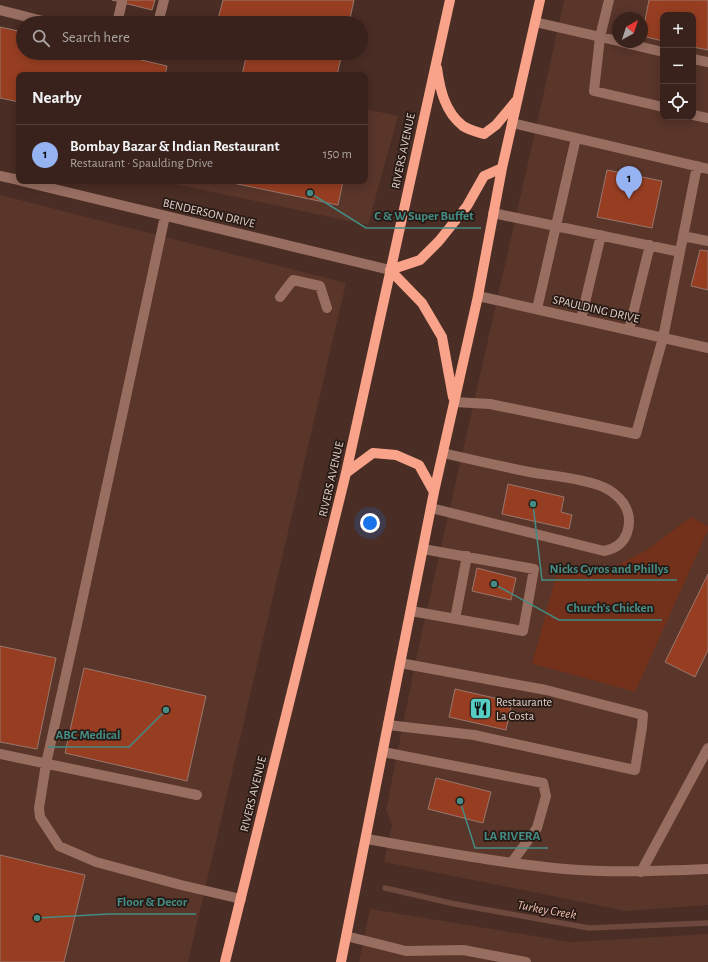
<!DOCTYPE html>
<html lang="en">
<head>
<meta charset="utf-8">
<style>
	body { margin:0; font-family:"Alegreya Sans",sans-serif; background:#3f2a24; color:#f1f3f6 }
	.controls { position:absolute; right:12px; top:12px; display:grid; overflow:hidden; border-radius:8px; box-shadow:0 2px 10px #0003 }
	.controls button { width:36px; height:36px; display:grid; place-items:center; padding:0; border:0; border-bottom:1px solid #523f3a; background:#38221b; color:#f1f3f6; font:20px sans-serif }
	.compass { position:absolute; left:612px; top:12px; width:36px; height:36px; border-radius:50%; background:#38221b; box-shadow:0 2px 10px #0003; rotate:39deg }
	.you { position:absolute; left:370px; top:523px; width:14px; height:14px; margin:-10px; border:3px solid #fff; border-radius:50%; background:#1a73e8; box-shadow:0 0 0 6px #1a73e833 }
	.badge { display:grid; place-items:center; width:26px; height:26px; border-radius:50%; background:#95b2f1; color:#111; font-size:13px; font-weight:700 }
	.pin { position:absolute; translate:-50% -33px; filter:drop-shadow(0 1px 2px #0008) }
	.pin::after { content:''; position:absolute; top:21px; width:14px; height:12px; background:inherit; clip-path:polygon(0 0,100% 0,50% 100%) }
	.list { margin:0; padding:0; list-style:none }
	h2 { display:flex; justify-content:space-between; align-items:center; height:52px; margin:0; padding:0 16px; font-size:17px }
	h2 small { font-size:13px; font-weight:400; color:#aba4a3 }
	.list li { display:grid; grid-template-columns:26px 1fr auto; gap:12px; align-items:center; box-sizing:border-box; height:60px; padding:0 16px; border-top:1px solid #523f3a }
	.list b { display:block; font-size:15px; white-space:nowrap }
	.list p { margin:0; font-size:13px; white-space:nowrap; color:#aba4a3 }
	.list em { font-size:13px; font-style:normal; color:#aba4a3 }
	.icon { flex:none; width:22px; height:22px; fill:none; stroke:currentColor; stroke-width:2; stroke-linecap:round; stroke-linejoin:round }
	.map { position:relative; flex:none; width:708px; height:962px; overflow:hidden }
	.search { position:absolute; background:#38221b; box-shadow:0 2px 10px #0003; left:16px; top:16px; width:352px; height:44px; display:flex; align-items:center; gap:10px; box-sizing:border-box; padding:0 14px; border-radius:22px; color:#aba4a3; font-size:15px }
	.panel { position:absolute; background:#38221b; box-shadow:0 2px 10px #0003; left:16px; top:72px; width:352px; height:112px; border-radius:8px }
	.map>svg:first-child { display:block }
	.built { fill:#59352a; fill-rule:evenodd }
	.green { fill:#73301b }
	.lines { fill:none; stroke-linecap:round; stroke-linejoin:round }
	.stream { stroke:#6e483d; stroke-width:5.5 }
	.building { fill:#973e22; stroke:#99776c }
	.minor { stroke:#986e61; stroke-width:10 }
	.major { stroke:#f9a48a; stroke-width:10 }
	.labels { text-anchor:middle; stroke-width:3.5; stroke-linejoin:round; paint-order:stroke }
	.street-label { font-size:12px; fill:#e1cec8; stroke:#271a15 }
	.poi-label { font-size:12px; fill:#e1cec8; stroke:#271a15; text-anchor:start }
	.water-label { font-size:13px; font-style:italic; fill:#f1bfaf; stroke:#271a15 }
	.leader { fill:none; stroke:#448c84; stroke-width:1.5 }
	.callout-dot { fill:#448c84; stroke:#271a15; stroke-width:1.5 }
	.callout-label { font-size:13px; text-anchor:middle; font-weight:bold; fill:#448c84; stroke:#271a15; stroke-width:3.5; stroke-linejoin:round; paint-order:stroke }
</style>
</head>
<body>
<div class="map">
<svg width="708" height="962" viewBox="0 0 708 962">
	<rect width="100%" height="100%" fill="#4a2d24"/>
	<path class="built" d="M564 0H708V905L626 911 384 862 392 824 386 810 418 649 542 101ZM663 15H693V117H663ZM618 18H642V42H618Z
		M365 109 398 116 368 225 161 181H365Z
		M0 195 346 283 188 962H0Z
		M370 909 571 942 708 934V962H359Z"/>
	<path class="green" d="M691 517 708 526V530L635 692 582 677 532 664 558 569 598 575 647 550Z"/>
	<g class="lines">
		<path class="stream" d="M385 888 455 904 589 928 708 923"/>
	</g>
	<path class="building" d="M112 0H155L152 10Z
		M223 0H354L349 23H235L218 19Z
		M649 0H708V50L693 47V15H663V41L642 36Z
		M0 27 23 32V53H112L167 66 165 75H19V102L0 98Z
		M247 53H342L337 75H242Z
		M607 170 662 181 652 228 597 217Z
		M223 181H343L338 205Z
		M700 250 708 251V290L691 286Z
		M508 484 564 497 561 512 572 515 569 529 502 514Z
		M477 568 516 578 511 600 472 591Z
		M708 574V650L695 677 665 662Z
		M0 646 56 658 37 749 0 742Z
		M84 668 206 696 187 781 65 753Z
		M455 689 512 702 506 730 449 717Z
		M436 778 491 792 483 823 428 809Z
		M0 855 85 875 64 962H0Z"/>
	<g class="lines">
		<path class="minor" d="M609 0 600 37 594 91 663 107
			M0 10 51 23
			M535 22 618 41
			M117 23 122 2
			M158 23 164 0
			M621 42 663 52
			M693 59 708 62
			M693 115 708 118
			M512 123 708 169
			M0 176 19 180
			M21 181 390 270
			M493 213 680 252
			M165 216 76 629 46 764 39 808 40 817 59 846 96 862 181 885 241 899
			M683 236 708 241
			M478 296 708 348
			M280 297 293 280 320 286 327 308
			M537 309 576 138
			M581 319 601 235
			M629 330 650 245
			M454 402 490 404 636 434 663 338 697 166
			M431 508 604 551C615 549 623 544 627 533 633 515 625 500 609 490 594 480 554 476 535 473 504 467 473 460 443 453
			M411 611 523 631 534 569 423 549
			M455 619 467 556
			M388 725 474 735 635 770 642 727 643 715 546 690 400 663
			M383 752 543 783 546 796 537 828 512 862
			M0 754 197 795
			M366 839C432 850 498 863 565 869 612 873 660 871 708 869
			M641 872 708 748
			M346 936 406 951 463 950 526 962"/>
		<path class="major" d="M437 68C440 90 445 112 463 126 469 130 477 132 484 134L496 125 516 101
			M390 270 420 260 439 241 467 206 484 176 502 168
			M390 270 422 303 442 337 453 397
			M346 473 373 453 396 455 419 465 434 492
			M225 962 346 473 450 0
			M341 962 434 492 478 296 502 168 540 0"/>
	</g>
	<defs>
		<symbol id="restaurant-square" viewBox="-11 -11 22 22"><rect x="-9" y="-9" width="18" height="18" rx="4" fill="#56cec4" stroke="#271a15"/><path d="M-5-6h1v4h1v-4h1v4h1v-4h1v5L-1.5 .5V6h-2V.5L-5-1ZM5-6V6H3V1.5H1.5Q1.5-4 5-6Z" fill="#111"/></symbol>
	</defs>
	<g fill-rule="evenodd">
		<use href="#restaurant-square" x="468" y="696" width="25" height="25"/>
	</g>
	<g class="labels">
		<g class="street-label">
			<text transform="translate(403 151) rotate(-78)" y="4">RIVERS AVENUE</text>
			<text transform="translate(209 213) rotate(13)" y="4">BENDERSON DRIVE</text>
			<text transform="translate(596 309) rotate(13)" y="4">SPAULDING DRIVE</text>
			<text transform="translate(331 479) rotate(-77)" y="4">RIVERS AVENUE</text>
			<text transform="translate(253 794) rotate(-76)" y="4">RIVERS AVENUE</text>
		</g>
		<g class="poi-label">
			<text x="496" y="706">Restaurante<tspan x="496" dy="14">La Costa</tspan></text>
		</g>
		<g class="water-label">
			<text transform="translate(547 909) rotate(10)" y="5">Turkey Creek</text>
		</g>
	</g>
	<path class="leader" d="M310 193L366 228H481M533 504L542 580H677M494 584L559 620H662M166 710L129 747H48M460 801L475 848H548M37 918L109 914H196"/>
	<g class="callout-dot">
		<circle cx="310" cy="193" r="4"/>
		<circle cx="533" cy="504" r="4"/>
		<circle cx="494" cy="584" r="4"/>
		<circle cx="166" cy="710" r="4"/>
		<circle cx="460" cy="801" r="4"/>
		<circle cx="37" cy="918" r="4"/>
	</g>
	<g class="callout-label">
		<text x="424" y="220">C &amp; W Super Buffet</text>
		<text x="609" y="573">Nicks Gyros and Phillys</text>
		<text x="610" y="612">Church's Chicken</text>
		<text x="88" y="739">ABC Medical</text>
		<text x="512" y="840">LA RIVERA</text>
		<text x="152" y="906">Floor &amp; Decor</text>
	</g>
</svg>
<div class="controls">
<button>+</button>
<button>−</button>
<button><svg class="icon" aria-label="locate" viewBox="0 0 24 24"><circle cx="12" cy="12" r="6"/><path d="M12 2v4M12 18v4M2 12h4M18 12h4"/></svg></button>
</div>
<svg class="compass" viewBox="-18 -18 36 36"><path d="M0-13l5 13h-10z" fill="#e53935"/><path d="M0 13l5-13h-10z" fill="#aba4a3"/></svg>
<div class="you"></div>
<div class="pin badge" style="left:629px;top:199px">1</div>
<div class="search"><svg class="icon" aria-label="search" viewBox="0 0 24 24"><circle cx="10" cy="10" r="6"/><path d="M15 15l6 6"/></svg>Search here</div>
<section class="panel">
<h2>Nearby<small></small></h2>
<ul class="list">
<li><span class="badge">1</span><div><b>Bombay Bazar &amp; Indian Restaurant</b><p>Restaurant · Spaulding Drive</p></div><em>150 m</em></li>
</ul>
</section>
</div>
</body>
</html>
